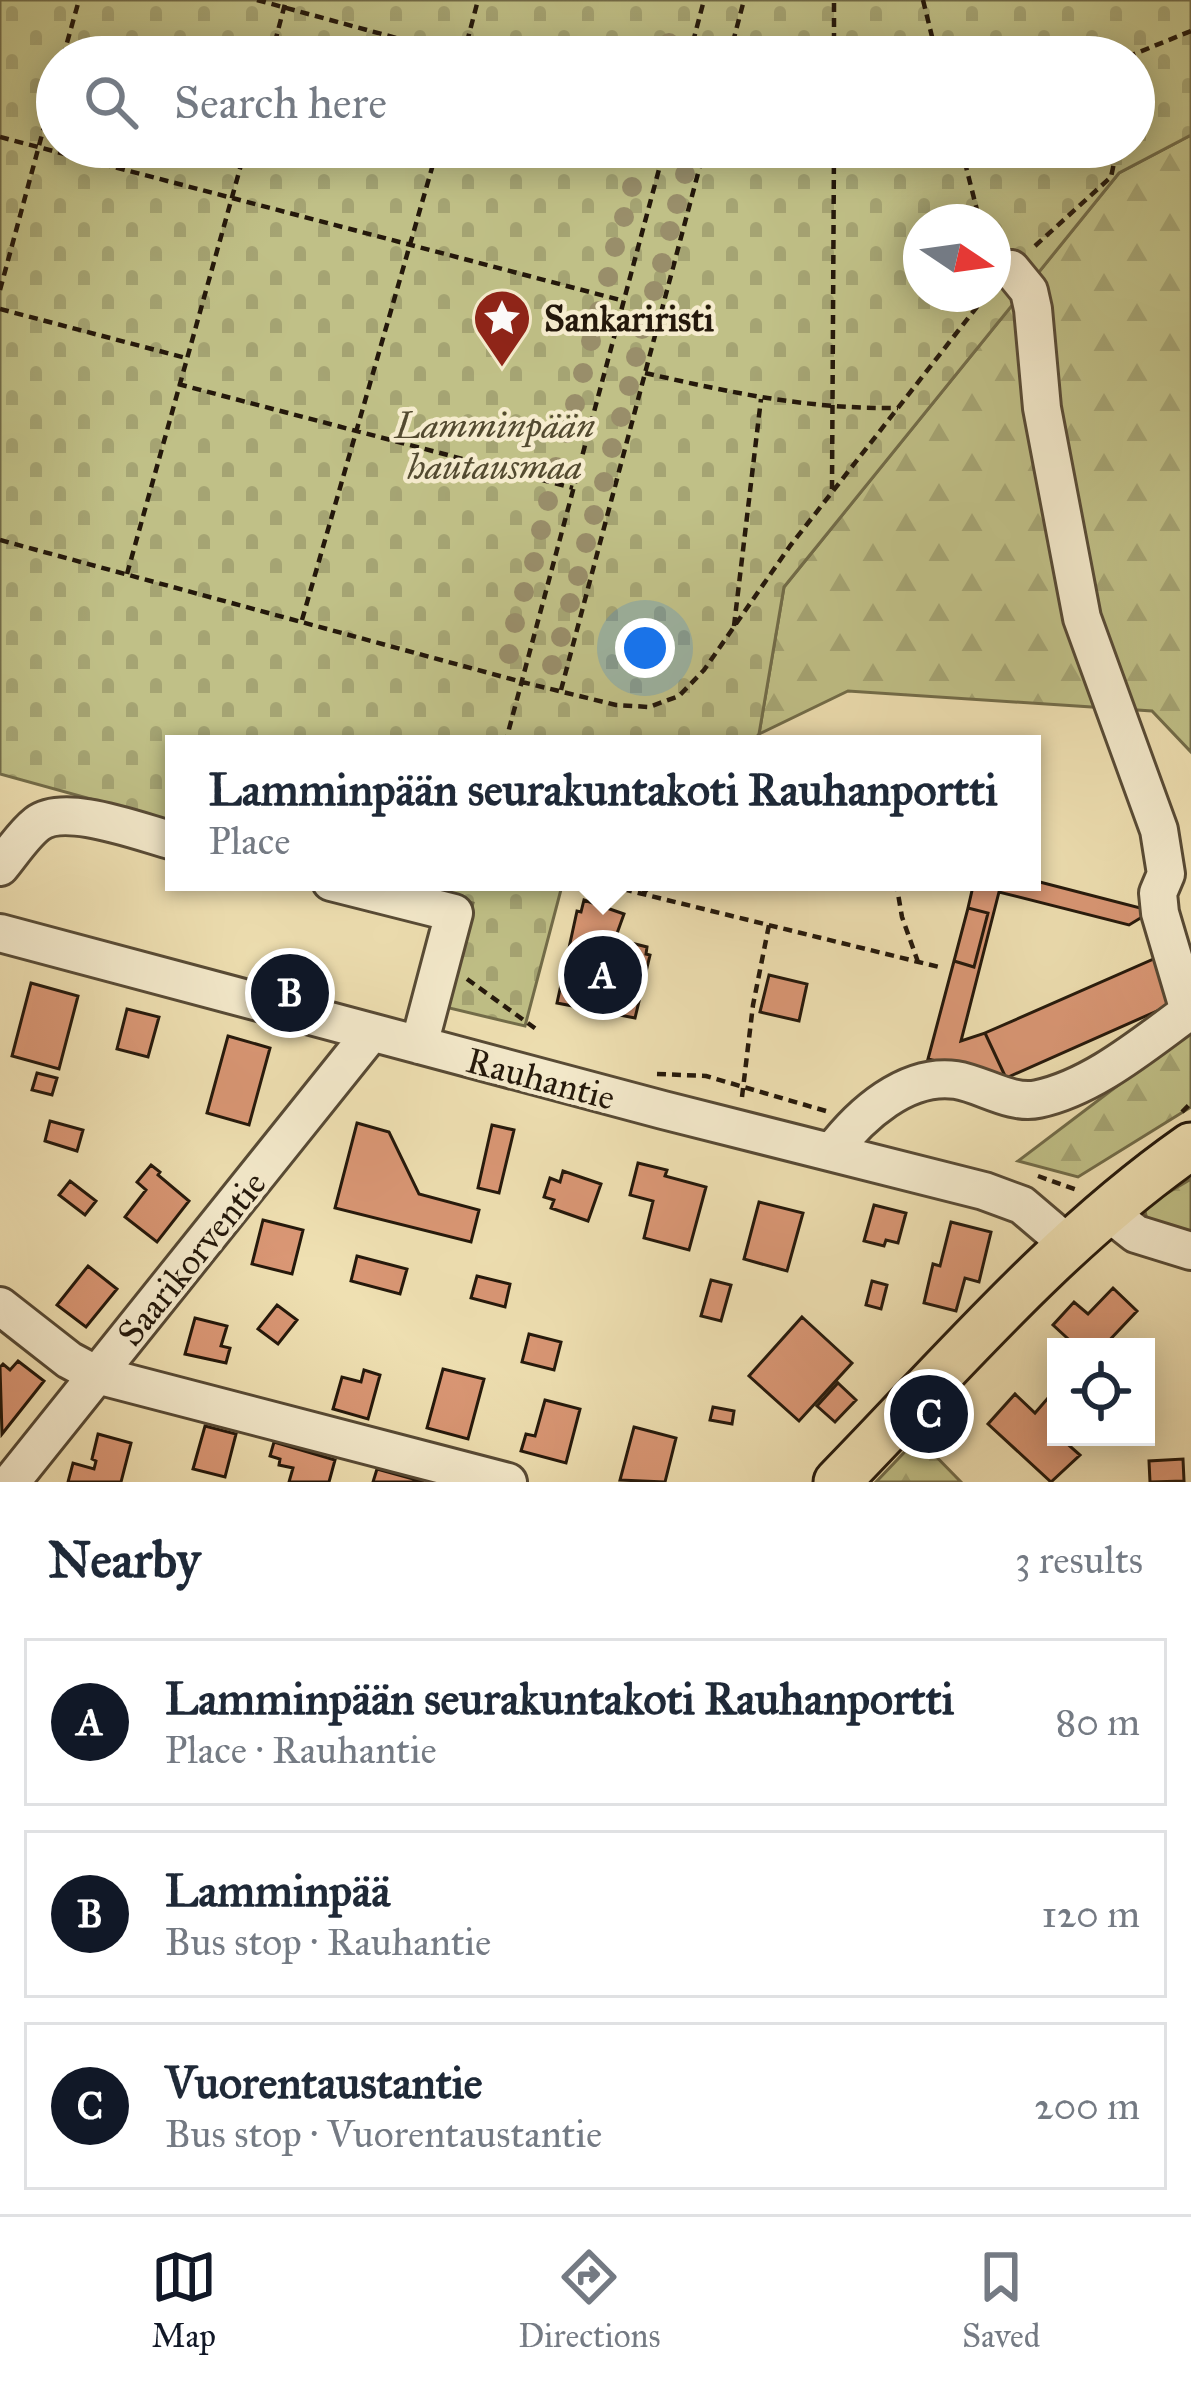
<!DOCTYPE html>
<html lang="en">
<head>
<meta charset="utf-8">
<style>
	body { margin:0; font-family:"IM FELL Great Primer",serif; background:#f2f2f3; color:#1f2937 }
	.controls { position:absolute; right:36px; bottom:36px; display:grid; overflow:hidden; border-radius:0px; box-shadow:0 6px 30px #0003 }
	.controls button { width:108px; height:108px; display:grid; place-items:center; padding:0; border:0; border-bottom:3px solid #e0e1e3; background:#fff; color:#1f2937; font:60px sans-serif }
	.compass { position:absolute; left:903px; top:204px; width:108px; height:108px; border-radius:50%; background:#fff; box-shadow:0 6px 30px #0003; rotate:103deg }
	.you { position:absolute; left:645px; top:648px; width:42px; height:42px; margin:-30px; border:9px solid #fff; border-radius:50%; background:#1a73e8; box-shadow:0 0 0 18px #1a73e833 }
	.badge { display:grid; place-items:center; width:78px; height:78px; border-radius:50%; background:#111827; color:#fff; font-size:39px; font-weight:700 }
	.pin { position:absolute; translate:-50% -50%; border:6px solid #fff; box-shadow:0 3px 12px #0006 }
	.popup { position:absolute; left:165px; top:735px; width:876px; height:156px; box-sizing:border-box; display:grid; place-content:center; border-radius:0px; background:#fff; filter:drop-shadow(0 3px 9px #0005); font-size:39px; white-space:nowrap; color:#747a83 }
	.popup b { font-size:45px; color:#1f2937 }
	.popup::after { content:''; position:absolute; left:50%; top:100%; margin-left:-24px; border:24px solid transparent; border-top-color:#fff }
	.list { margin:0; padding:0; list-style:none }
	h2 { display:flex; justify-content:space-between; align-items:center; height:156px; margin:0; padding:0 48px; font-size:51px }
	h2 small { font-size:39px; font-weight:400; color:#747a83 }
	.list li { display:grid; grid-template-columns:78px 1fr auto; gap:36px; align-items:center; box-sizing:border-box; height:168px; margin:0 24px 24px; padding:0 24px; border:3px solid #e0e1e3; border-radius:0px }
	.list b { display:block; font-size:45px; white-space:nowrap }
	.list p { margin:0; font-size:39px; white-space:nowrap; color:#747a83 }
	.list em { font-size:39px; font-style:normal; color:#747a83 }
	.icon { flex:none; width:66px; height:66px; fill:none; stroke:currentColor; stroke-width:2; stroke-linecap:round; stroke-linejoin:round }
	.map { position:relative; flex:none; width:1191px; height:1482px; overflow:hidden }
	.search { position:absolute; background:#fff; box-shadow:0 6px 30px #0003; left:36px; right:36px; top:36px; height:132px; display:flex; align-items:center; gap:30px; box-sizing:border-box; padding:0 42px; border-radius:66px; color:#747a83; font-size:45px }
	.sheet { height:732px; background:#fff }
	nav { display:flex; justify-content:space-around; align-items:center; box-sizing:border-box; height:168px; border-top:3px solid #e0e1e3; background:#fff; font-size:33px; color:#747a83 }
	nav a { display:grid; justify-items:center; gap:6px }
	nav .on { color:#111827 }
	.map>svg:first-child { display:block }
	.forest { fill:url(#forest-firs); stroke:#726c49; stroke-width:3 }
	.cemetery { fill:url(#cemetery-stones); stroke:#726c49; stroke-width:3; fill-rule:evenodd }
	.building { fill:#da9775; stroke:#24180b; stroke-width:3 }
	.lines { fill:none; stroke-linecap:round; stroke-linejoin:round }
	.minor-casing { stroke:#574a35; stroke-width:42 }
	.major-casing { stroke:#24180b; stroke-width:51 }
	.path { stroke:#24180b; stroke-width:4.5; stroke-dasharray:9 6; stroke-linecap:butt }
	.minor { stroke:#f5ebcd; stroke-width:36 }
	.major { stroke:#efe0b2; stroke-width:45 }
	.tree { fill:#998e6a }
	.labels { text-anchor:middle; stroke-width:9; stroke-linejoin:round; paint-order:stroke }
	.poi-label { font-size:36px; font-weight:bold; fill:#24180b; stroke:#f5ebcd; text-anchor:start }
	.park-label { font-size:36px; font-style:italic; fill:#534a30; stroke:#f5ebcd }
	.street-label { font-size:36px; fill:#24180b; stroke:#f5ebcd }
</style>
</head>
<body>
<div class="map">
<svg width="1191" height="1482" viewBox="0 0 1191 1482">
	<defs>
		<pattern id="forest-firs" width="22" height="20" patternUnits="userSpaceOnUse" patternTransform="scale(3)"><rect width="22" height="20" fill="#c0c087"/><path d="M5 1l3.5 6h-7zM16 11l3.5 6h-7z" fill="#a5a473"/></pattern>
		<pattern id="cemetery-stones" width="16" height="16" patternUnits="userSpaceOnUse" patternTransform="scale(3)"><rect width="16" height="16" fill="#c0c087"/><path d="M2 7V4a2 2 0 0 1 4 0v3zM10 15v-3a2 2 0 0 1 4 0v3z" fill="#a5a473"/></pattern>
	</defs>
	<rect width="100%" height="100%" fill="#efe0b2"/>
	<filter id="stains"><feTurbulence type="fractalNoise" baseFrequency=".00167" numOctaves="4"/><feColorMatrix values="0 0 0 0 .2 0 0 0 0 .09 0 0 0 0 .02 0 0 0 .5 -.17"/></filter>
	<radialGradient id="worn" r=".72"><stop offset=".6" stop-color="#630" stop-opacity="0"/><stop offset="1" stop-color="#630" stop-opacity=".3"/></radialGradient>
	<path class="forest" d="M1191 135V752L1152 711 848 691 759 734 784 587 1119 173Z
		M1191 1030V1107L1078 1177 1018 1161Z
		M1191 1179V1236L1148 1224 1144 1207Z
		M918 1438 961 1482H876Z"/>
	<path class="cemetery" d="M0 0H1191V135L1119 173 784 587 759 734 751 744H174V822L0 774ZM57 57H1134V147H57ZM921 222H993V294H921Z
		M416 882H563L525 1026 445 1007 473 903 414 886Z"/>
	<path class="building" d="M1032 880 1152 911 1129 925 999 892 961 1041 985 1033 1006 1078 928 1059 954 961 974 967 988 913 968 908 974 882Z
		M584 900 624 914 615 939 647 947 646 954 650 955 635 1018 557 1003 577 911 581 912Z
		M968 908 988 913 974 967 954 961Z
		M1156 958 1175 1003 1006 1078 985 1033Z
		M769 975 807 984 799 1021 760 1012Z
		M31 983 78 996 59 1069 12 1056Z
		M127 1009 159 1017 148 1057 117 1049Z
		M228 1036 270 1048 249 1125 207 1113Z
		M37 1073 57 1078 52 1095 32 1090Z
		M50 1121 83 1130 77 1151 45 1141Z
		M357 1123 389 1132 419 1194 479 1210 471 1242 335 1208Z
		M492 1125 514 1130 499 1193 478 1188Z
		M638 1163 667 1170 665 1176 706 1187 689 1250 644 1238 653 1201 630 1195Z
		M151 1165 160 1172 158 1175 189 1201 157 1242 125 1217 146 1190 137 1182Z
		M563 1171 601 1184 588 1221 551 1208 554 1200 544 1197 550 1178 560 1182Z
		M70 1181 96 1201 85 1215 59 1195Z
		M759 1202 803 1213 787 1271 744 1259Z
		M874 1205 906 1213 898 1243 886 1240 884 1246 864 1241Z
		M263 1220 303 1230 292 1274 252 1264Z
		M951 1222 991 1232 979 1282 965 1278 956 1311 924 1303 933 1264 940 1266Z
		M357 1256 407 1269 400 1294 351 1281Z
		M88 1266 117 1289 86 1327 57 1305Z
		M477 1276 510 1284 505 1307 471 1298Z
		M711 1280 731 1285 721 1321 701 1316Z
		M872 1281 887 1285 881 1309 866 1305Z
		M1113 1288 1137 1311 1103 1347H1077L1053 1325 1074 1302 1088 1314Z
		M277 1305 297 1320 278 1344 258 1329Z
		M802 1317 852 1363 799 1421 749 1376Z
		M195 1318 227 1326 221 1346 230 1348 226 1363 185 1354Z
		M529 1334 561 1342 554 1370 522 1362Z
		M18 1361 44 1381 2 1434 0 1367 3 1364 10 1370Z
		M443 1369 484 1379 468 1439 427 1428Z
		M364 1370 380 1375 368 1419 333 1409 342 1377 361 1382Z
		M838 1383 856 1400 835 1422 817 1406Z
		M1054 1391 1056 1437H1068L1064 1441 1080 1455 1051 1482 988 1424 1015 1394 1035 1413Z
		M545 1400 580 1409 566 1463 521 1451 526 1434 535 1436Z
		M713 1407 734 1411 732 1424 710 1420Z
		M205 1426 236 1434 225 1477 193 1469Z
		M634 1427 676 1438 665 1482 620 1480Z
		M98 1434 131 1443 121 1482H68L73 1463 94 1469 96 1461 92 1459Z
		M274 1442 335 1460 329 1482H289L293 1468 279 1465 280 1459 270 1456Z
		M1183 1459 1184 1481 1150 1482 1149 1461Z
		M377 1469 424 1482H373Z"/>
	<g class="lines">
		<defs>
			<path id="minor" d="M1011 269 1029 291 1033 309 1042 408 1082 618 1159 830 1166 874 1158 893 1160 913 1189 1011
				M0 867C11 854 23 835 37 824 65 802 142 833 174 841
				M331 882 454 913 419 1045
				M0 933 663 1110 984 1191 1022 1205 1069 1245
				M832 1152C860 1115 906 1073 956 1080 982 1084 1011 1105 1038 1099 1094 1087 1145 1043 1191 1010
				M1108 1212 1136 1234 1191 1251
				M0 1306 69 1360 97 1375 508 1482
				M11 1482 371 1033"/>
			<path id="major" d="M837 1482C950 1366 1058 1239 1191 1146"/>
		</defs>
		<use href="#minor" class="minor-casing"/>
		<use href="#major" class="major-casing"/>
		<path class="path" d="M257 0 466 57
			M923 0 937 57
			M63 57 79 0
			M271 57 286 0
			M463 57 478 0
			M689 57 704 0
			M729 57 744 0
			M834 57V0
			M1127 57 1191 31
			M0 137 624 301
			M961 147 980 222
			M1035 246 1111 177 1114 163 1104 147
			M0 290 57 79
			M0 309 186 358
			M645 373C733 393 806 409 898 408
			M178 384 573 488
			M832 489 834 147
			M0 540 522 682 616 705 649 707 679 696 704 670 790 546 987 294
			M127 574 246 147
			M302 620 438 147
			M734 626 761 399
			M561 690 705 147
			M505 744 665 147
			M594 882 939 967
			M896 882 902 917 918 962
			M643 894 653 882
			M467 979 536 1029
			M657 1074 706 1076 826 1111
			M742 1097 753 1005 769 925
			M1182 1112 1191 1103
			M1038 1176 1077 1190"/>
		<use href="#minor" class="minor"/>
		<use href="#major" class="major"/>
	</g>
	<g class="tree">
		<circle cx="669" cy="43" r="10"/>
		<circle cx="685" cy="174" r="10"/>
		<circle cx="632" cy="187" r="10"/>
		<circle cx="677" cy="204" r="10"/>
		<circle cx="624" cy="217" r="10"/>
		<circle cx="670" cy="231" r="10"/>
		<circle cx="615" cy="247" r="10"/>
		<circle cx="662" cy="263" r="10"/>
		<circle cx="608" cy="277" r="10"/>
		<circle cx="654" cy="291" r="10"/>
		<circle cx="599" cy="311" r="10"/>
		<circle cx="642" cy="329" r="10"/>
		<circle cx="591" cy="341" r="10"/>
		<circle cx="636" cy="357" r="10"/>
		<circle cx="583" cy="373" r="10"/>
		<circle cx="629" cy="386" r="10"/>
		<circle cx="575" cy="404" r="10"/>
		<circle cx="621" cy="417" r="10"/>
		<circle cx="567" cy="433" r="10"/>
		<circle cx="612" cy="448" r="10"/>
		<circle cx="556" cy="467" r="10"/>
		<circle cx="604" cy="482" r="10"/>
		<circle cx="548" cy="501" r="10"/>
		<circle cx="594" cy="515" r="10"/>
		<circle cx="541" cy="530" r="10"/>
		<circle cx="586" cy="543" r="10"/>
		<circle cx="534" cy="562" r="10"/>
		<circle cx="578" cy="576" r="10"/>
		<circle cx="524" cy="592" r="10"/>
		<circle cx="570" cy="603" r="10"/>
		<circle cx="515" cy="623" r="10"/>
		<circle cx="561" cy="637" r="10"/>
		<circle cx="509" cy="654" r="10"/>
		<circle cx="552" cy="665" r="10"/>
	</g>
	<defs>
		<symbol id="sight-pin" viewBox="-11 -11 22 30"><path d="M0 17L-7.5 6A9.5 9.5 0 1 1 7.5 6Z" fill="#8f2418" stroke="#f5ebcd"/><path d="M0-6L1.8-2.2L6-1.7L2.9 1.2L3.7 5.4L0 3.3L-3.7 5.4L-2.9 1.2L-6-1.7L-1.8-2.2Z" fill="#fff"/></symbol>
	</defs>
	<g fill-rule="evenodd">
		<use href="#sight-pin" x="469" y="285" width="66" height="90"/>
	</g>
	<g class="labels">
		<g class="poi-label">
			<text x="544" y="331">Sankariristi</text>
		</g>
		<g class="park-label">
			<text x="495" y="438">Lamminpään<tspan x="495" dy="41">hautausmaa</tspan></text>
		</g>
		<g class="street-label">
			<text transform="translate(541 1078) rotate(15)" y="13">Rauhantie</text>
			<text transform="translate(191 1258) rotate(-51)" y="13">Saarikorventie</text>
		</g>
	</g>
	<rect width="100%" height="100%" filter="url(#stains)"/>
	<rect width="100%" height="100%" fill="url(#worn)"/>
</svg>
<div class="controls">
<button><svg class="icon" aria-label="locate" viewBox="0 0 24 24"><circle cx="12" cy="12" r="6"/><path d="M12 2v4M12 18v4M2 12h4M18 12h4"/></svg></button>
</div>
<svg class="compass" viewBox="-18 -18 36 36"><path d="M0-13l5 13h-10z" fill="#e53935"/><path d="M0 13l5-13h-10z" fill="#747a83"/></svg>
<div class="you"></div>
<div class="pin badge" style="left:603px;top:975px">A</div>
<div class="popup"><b>Lamminpään seurakuntakoti Rauhanportti</b>Place</div>
<div class="pin badge" style="left:290px;top:993px">B</div>
<div class="pin badge" style="left:929px;top:1414px">C</div>
<div class="search"><svg class="icon" aria-label="search" viewBox="0 0 24 24"><circle cx="10" cy="10" r="6"/><path d="M15 15l6 6"/></svg>Search here</div>
</div>
<section class="sheet">
<h2>Nearby<small>3 results</small></h2>
<ul class="list">
<li><span class="badge">A</span><div><b>Lamminpään seurakuntakoti Rauhanportti</b><p>Place · Rauhantie</p></div><em>80 m</em></li>
<li><span class="badge">B</span><div><b>Lamminpää</b><p>Bus stop · Rauhantie</p></div><em>120 m</em></li>
<li><span class="badge">C</span><div><b>Vuorentaustantie</b><p>Bus stop · Vuorentaustantie</p></div><em>200 m</em></li>
</ul>
</section>
<nav>
<a class="on"><svg class="icon" aria-label="map" viewBox="0 0 24 24"><path d="M3 6l6-2 6 2 6-2v14l-6 2-6-2-6 2zM9 4v14M15 6v14"/></svg>Map</a>
<a><svg class="icon" aria-label="directions" viewBox="0 0 24 24"><path d="M12 3l9 9-9 9-9-9zM9 14v-3h6M13 9l2 2-2 2"/></svg>Directions</a>
<a><svg class="icon" aria-label="saved" viewBox="0 0 24 24"><path d="M7 4h10v16l-5-4-5 4z"/></svg>Saved</a>
</nav>
</body>
</html>
